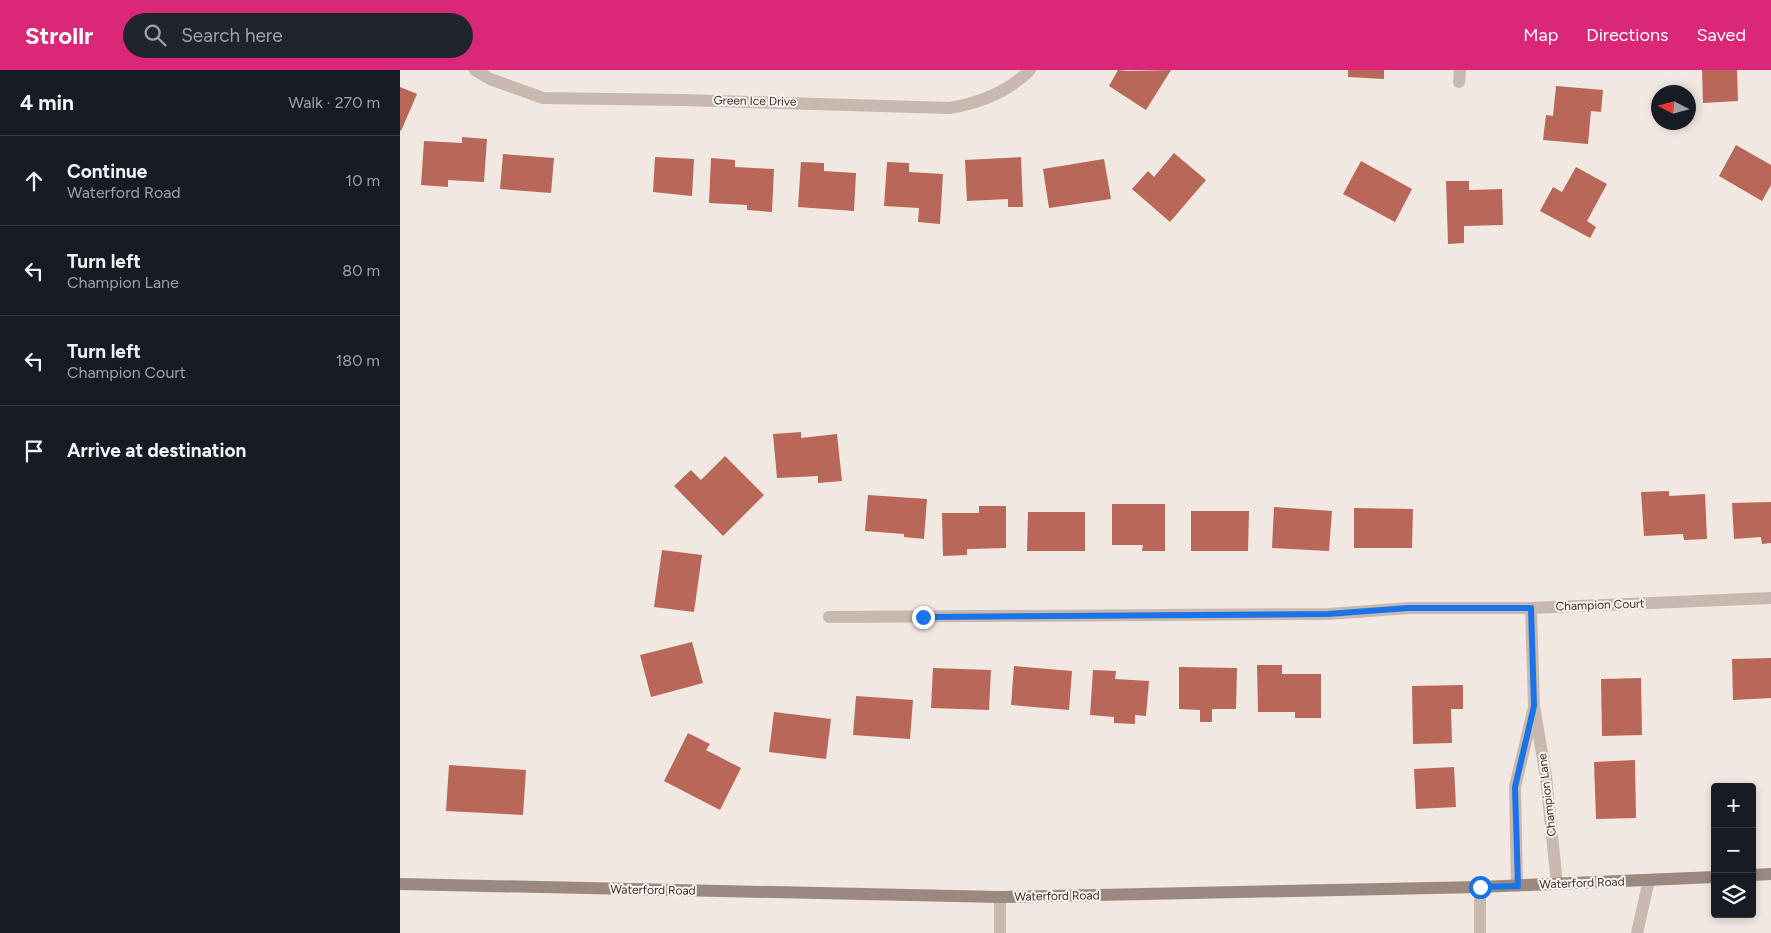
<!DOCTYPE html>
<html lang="en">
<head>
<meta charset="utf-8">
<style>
	body { margin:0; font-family:Figtree,sans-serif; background:#20242c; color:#f1f3f6 }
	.controls { position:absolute; right:15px; bottom:15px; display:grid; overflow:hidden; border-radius:5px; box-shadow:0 2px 8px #0003 }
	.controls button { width:45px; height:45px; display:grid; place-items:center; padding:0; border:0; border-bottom:1px solid #363941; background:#171b24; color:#f1f3f6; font:25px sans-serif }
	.compass { position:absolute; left:1251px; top:15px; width:45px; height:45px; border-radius:50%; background:#171b24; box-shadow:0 2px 8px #0003; rotate:276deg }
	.stop { position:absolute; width:15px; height:15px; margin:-11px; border:4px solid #1a73e8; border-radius:50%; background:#fff }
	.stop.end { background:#1a73e8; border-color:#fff; box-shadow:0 1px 5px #0008 }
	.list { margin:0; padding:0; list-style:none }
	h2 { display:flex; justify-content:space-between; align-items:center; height:65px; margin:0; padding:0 20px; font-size:21px }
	h2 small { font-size:16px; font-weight:400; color:#9ea1a6 }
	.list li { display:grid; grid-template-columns:32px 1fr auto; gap:15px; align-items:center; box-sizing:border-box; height:90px; padding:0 20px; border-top:1px solid #363941 }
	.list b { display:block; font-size:19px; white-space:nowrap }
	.list p { margin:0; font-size:16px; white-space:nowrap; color:#9ea1a6 }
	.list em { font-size:16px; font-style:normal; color:#9ea1a6 }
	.icon { flex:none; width:28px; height:28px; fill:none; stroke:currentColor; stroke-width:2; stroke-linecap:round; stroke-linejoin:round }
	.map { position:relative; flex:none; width:1371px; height:863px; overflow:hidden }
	header { display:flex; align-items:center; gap:30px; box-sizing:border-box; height:70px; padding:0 25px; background:#db2777; color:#fff }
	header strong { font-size:24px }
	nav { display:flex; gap:28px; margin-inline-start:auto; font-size:18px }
	.search { width:350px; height:45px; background:#20242c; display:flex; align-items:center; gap:12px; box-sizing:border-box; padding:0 18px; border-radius:28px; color:#9ea1a6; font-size:19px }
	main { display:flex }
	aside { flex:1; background:#171b24 }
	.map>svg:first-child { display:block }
	.building { fill:#b86759 }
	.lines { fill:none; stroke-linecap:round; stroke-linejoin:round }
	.lane { stroke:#c8b8af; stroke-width:12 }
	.street { stroke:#c8b8af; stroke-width:12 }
	.secondary { stroke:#9b8880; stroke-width:12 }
	.route { stroke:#1a73e8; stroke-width:6 }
	.labels { text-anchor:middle; stroke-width:4; stroke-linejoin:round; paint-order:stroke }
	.street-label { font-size:12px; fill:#382e2c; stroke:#f9f3ee }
</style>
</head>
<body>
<header>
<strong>Strollr</strong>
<div class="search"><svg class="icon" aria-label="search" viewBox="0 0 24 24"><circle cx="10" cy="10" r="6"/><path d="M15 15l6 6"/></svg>Search here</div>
<nav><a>Map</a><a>Directions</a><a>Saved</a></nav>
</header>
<main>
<aside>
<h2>4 min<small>Walk · 270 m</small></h2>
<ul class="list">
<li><svg class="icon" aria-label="ahead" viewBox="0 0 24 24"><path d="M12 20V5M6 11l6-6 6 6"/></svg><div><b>Continue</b><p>Waterford Road</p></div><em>10 m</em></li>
<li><svg class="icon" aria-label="left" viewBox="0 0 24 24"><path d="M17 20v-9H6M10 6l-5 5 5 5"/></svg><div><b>Turn left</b><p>Champion Lane</p></div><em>80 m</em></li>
<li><svg class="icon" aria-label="left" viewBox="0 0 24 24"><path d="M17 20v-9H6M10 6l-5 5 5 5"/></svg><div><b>Turn left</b><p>Champion Court</p></div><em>180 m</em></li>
<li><svg class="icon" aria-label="arrive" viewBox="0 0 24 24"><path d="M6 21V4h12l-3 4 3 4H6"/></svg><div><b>Arrive at destination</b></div></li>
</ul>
</aside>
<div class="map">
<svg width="1371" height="863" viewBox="0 0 1371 863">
	<rect width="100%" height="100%" fill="#f1e8e2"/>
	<path class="building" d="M718 0 728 1 771 0 746 40 709 16Z
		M948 0H984V9L948 7Z
		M1302 0H1337L1338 31 1303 33Z
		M1156 16 1203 20 1201 42 1191 41 1188 74 1143 70 1146 45 1153 46Z
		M0 17 17 24 1 61 0 60Z
		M62 67 87 69 84 112 48 110V117L21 115 24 71 62 73Z
		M1336 75 1371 95V115L1362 131 1319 106Z
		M774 83 806 110 770 152 732 119 748 101 754 107Z
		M103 84 154 88 151 123 100 119Z
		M255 87 294 89 292 126 253 122Z
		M621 87 623 137H608V129L567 131 565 90Z
		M311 88 335 90V97L374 99 372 142 347 140V135L309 133Z
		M704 89 711 129 649 138 643 99Z
		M961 91 1012 119 995 152 943 124Z
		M401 92 424 93V101L456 103 454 141 398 137Z
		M487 92 509 93V102L543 104 540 154 518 152 519 138 484 136Z
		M1176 97 1207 114 1187 151 1196 157 1190 168 1140 141 1153 117 1162 122Z
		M1046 111H1069V120L1102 119 1103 155 1064 156V173L1048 174Z
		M401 362V368L437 364 442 411 418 413V406L377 408 373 364Z
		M325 386 364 425 323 466 274 416 291 400 301 410Z
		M1269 421V426L1305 424 1307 469 1284 470 1283 464 1244 466 1241 422Z
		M468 425 527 429 524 469 504 467V464L465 461Z
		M1371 432V473L1362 474 1361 467 1334 469 1332 433Z
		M712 434H765V481H742L743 475H712Z
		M579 436H606V478L567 479V485L543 486 542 443H579Z
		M874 437 932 441 929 481 872 478Z
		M954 438 1013 439 1012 478H954Z
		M791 441H849L848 481H791Z
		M628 442H685V481H627Z
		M262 480 302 485 294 542 254 537Z
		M292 572 303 613 251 627 240 585Z
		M1371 588V628L1333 630 1332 589Z
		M857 595H882V604H921V648H895V642H858Z
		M614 596 672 601 669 640 611 635Z
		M779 597 837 598 836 639H812V652H800V640L779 639Z
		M533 598 591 600 589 640 531 638Z
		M693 600 716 601 715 609 749 611 746 646 735 645V654L714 653V647L690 645Z
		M1241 608 1242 665 1202 666 1201 609Z
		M1063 615V639H1051L1052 673 1013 674 1012 616Z
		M456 626 513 630 510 669 453 665Z
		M374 642 431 649 426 689 369 682Z
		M288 663 310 674 306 680 341 698 320 740 264 711Z
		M1235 690 1236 748 1196 749 1194 692Z
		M49 695 126 700 123 745 46 741Z
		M1054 697 1056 737 1016 739 1014 699Z"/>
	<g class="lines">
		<path class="lane" d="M1080 817V863"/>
		<path class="street" d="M75 0 90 9 143 28 283 30 549 38C580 33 608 22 630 0
			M1059 12 1060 0
			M1131 538 1134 636 1146 707 1157 814
			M429 547 929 544 1009 538H1131L1371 528
			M1117 816 1115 717 1133 641
			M600 827V863
			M1237 863 1249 810"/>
		<path class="secondary" d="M1352 805 1371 804
			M0 814 600 827 1080 817 1315 807"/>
	</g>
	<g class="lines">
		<path class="route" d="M523 547 928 544 1008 538H1131L1134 636 1115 717 1118 816 1080 817"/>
	</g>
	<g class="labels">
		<g class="street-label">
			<text transform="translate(355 31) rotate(1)" y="4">Green Ice Drive</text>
			<text transform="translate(1200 535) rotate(-2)" y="4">Champion Court</text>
			<text transform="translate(1147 725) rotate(-97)" y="4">Champion Lane</text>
			<text transform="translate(1182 813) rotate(-2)" y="4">Waterford Road</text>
			<text transform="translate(253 820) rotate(1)" y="4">Waterford Road</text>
			<text transform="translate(657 826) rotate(-1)" y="4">Waterford Road</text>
		</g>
	</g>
</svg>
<div class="controls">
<button>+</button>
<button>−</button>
<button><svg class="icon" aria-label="layers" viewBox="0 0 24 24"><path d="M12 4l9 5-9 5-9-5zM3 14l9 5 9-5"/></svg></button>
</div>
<svg class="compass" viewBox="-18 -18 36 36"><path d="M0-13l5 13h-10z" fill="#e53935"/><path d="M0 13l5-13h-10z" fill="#9ea1a6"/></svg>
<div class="stop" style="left:1080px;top:817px"></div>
<div class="stop end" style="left:523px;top:547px"></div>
</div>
</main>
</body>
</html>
